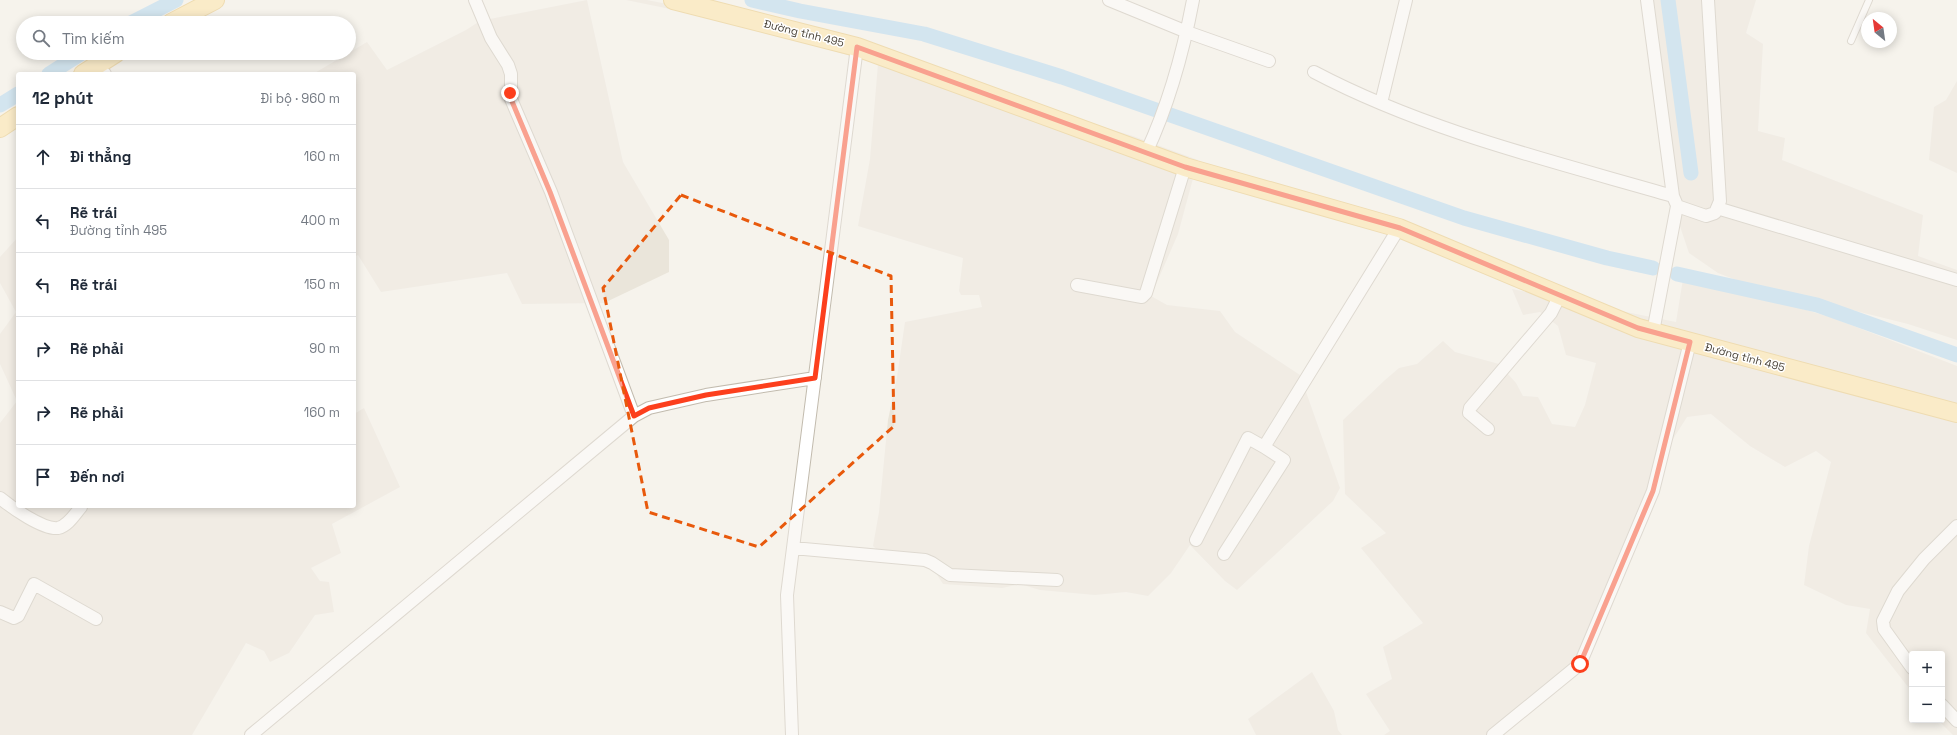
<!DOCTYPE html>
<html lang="vi">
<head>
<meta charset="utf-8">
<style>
	body { margin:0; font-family:"Space Grotesk",sans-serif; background:#f6f6f7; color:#1f2937 }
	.controls { position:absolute; right:12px; bottom:12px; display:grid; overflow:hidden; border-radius:4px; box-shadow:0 2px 10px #0003 }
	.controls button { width:36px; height:36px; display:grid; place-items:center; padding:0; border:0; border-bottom:1px solid #e0e1e3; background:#fff; color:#1f2937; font:20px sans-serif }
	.compass { position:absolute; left:1861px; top:12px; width:36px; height:36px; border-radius:50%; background:#fff; box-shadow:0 2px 10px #0003; rotate:331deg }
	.stop { position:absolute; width:12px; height:12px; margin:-9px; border:3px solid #fc3f1d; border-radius:50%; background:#fff }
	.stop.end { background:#fc3f1d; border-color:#fff; box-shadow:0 1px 4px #0008 }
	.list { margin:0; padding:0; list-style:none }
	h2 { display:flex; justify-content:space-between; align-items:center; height:52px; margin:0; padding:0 16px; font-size:17px }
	h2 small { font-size:13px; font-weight:400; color:#747a83 }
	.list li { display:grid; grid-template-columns:26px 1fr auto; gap:12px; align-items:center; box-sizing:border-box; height:64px; padding:0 16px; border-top:1px solid #e0e1e3 }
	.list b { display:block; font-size:15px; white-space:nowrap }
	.list p { margin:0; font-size:13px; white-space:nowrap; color:#747a83 }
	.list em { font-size:13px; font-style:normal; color:#747a83 }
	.icon { flex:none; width:22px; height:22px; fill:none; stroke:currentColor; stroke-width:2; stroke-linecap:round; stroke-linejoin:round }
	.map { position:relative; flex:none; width:1957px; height:735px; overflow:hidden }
	.search { position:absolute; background:#fff; box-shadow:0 2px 10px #0003; left:16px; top:16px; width:340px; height:44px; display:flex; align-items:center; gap:10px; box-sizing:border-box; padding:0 14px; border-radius:22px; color:#747a83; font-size:15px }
	.panel { position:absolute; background:#fff; box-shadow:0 2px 10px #0003; left:16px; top:72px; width:340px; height:436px; border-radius:4px }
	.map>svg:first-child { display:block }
	.residential { fill:#eae5da }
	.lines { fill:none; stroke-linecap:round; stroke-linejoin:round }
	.canal { stroke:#a9d4f2; stroke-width:15 }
	.lane-casing { stroke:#c2bbae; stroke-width:8 }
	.street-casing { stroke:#c2bbae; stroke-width:14 }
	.primary-casing { stroke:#e6c16a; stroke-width:20 }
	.lane { stroke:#fff; stroke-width:6 }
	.street { stroke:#fff; stroke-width:12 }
	.primary { stroke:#ffe39c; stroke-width:18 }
	.route { stroke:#fc3f1d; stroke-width:5 }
	.marked { fill:none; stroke:#e8590c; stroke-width:3; stroke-dasharray:8 5; stroke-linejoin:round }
	.labels { text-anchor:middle; stroke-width:3; stroke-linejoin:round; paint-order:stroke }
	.street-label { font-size:11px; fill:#4b4439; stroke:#fff }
</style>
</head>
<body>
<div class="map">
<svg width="1957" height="735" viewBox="0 0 1957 735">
	<rect width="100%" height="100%" fill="#f6f3ec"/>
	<path class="residential" d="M587 0 623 162 669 240V272L604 303 522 304 507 273 381 292 358 255 354 257V74H313L367 42 387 70 466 30 480 21Z
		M626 0H647L734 17 1133 136 1198 160 1178 234 1151 296 1167 305 1220 311 1235 332 1300 375 1340 488 1333 501 1237 590 1225 581 1190 545 1171 573 1148 596 1126 592 1095 595 1040 590 1020 584 1002 588 943 584 932 567 884 556 873 546 879 512 888 420 897 377 905 322 982 307 979 295H961L959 291 963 258 858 226 870 159 878 64 734 22Z
		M1647 0H1756L1746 33 1763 44 1758 131 1785 138 1782 160 1923 215 1918 256 1957 270V340L1908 324 1744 283 1718 273 1689 253 1667 188Z
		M1957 81V173L1929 160 1934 107 1946 100Z
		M18 237V506H354V414L364 408 400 487 332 524 341 553 311 568 320 581 329 582 334 612 315 615 289 653 270 662 264 651 246 643 192 735H0V423L17 401 0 364V334L16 312 0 283V257Z
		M1684 273 1833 318 1957 366V735H1953L1938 720H1942V654H1912V692L1866 633 1870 609 1846 605 1804 585 1809 546 1831 462 1816 451 1785 467 1750 446 1711 414 1687 417 1673 439 1663 445 1657 482 1580 664 1491 735H1384L1390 731 1366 694 1392 679 1383 647 1423 623 1361 548 1386 533 1345 494 1343 420 1385 380 1399 368 1417 364 1443 341 1455 352 1499 364 1516 383 1523 396 1538 397 1552 424 1575 427 1585 405 1596 363 1566 355 1558 326 1540 312 1523 315 1512 289 1676 322Z
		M1312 672 1334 711 1338 730 1342 735H1256L1248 719Z"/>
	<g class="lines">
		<path class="canal" d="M752 0 800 11 924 34 1062 77 1464 218 1607 258 1653 268
			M1668 0 1691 173
			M131 23 176 0
			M49 74 82 53
			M0 105 18 94
			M1677 274 1817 305 1957 355"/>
		<defs>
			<path id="lane" d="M1851 41 1869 0"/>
			<path id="street" d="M475 0 491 38 508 65 511 74V99L551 192 634 416
				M1109 0 1187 32 1269 61
				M1647 0 1673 196 1676 203
				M97 65 105 74
				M1314 72C1426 131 1552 161 1673 196
				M1381 103 1406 0
				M1146 153C1169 104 1183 53 1193 0
				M1717 208 1957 280
				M1077 285 1142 297 1146 293 1185 167
				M1653 332 1677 206 1706 216 1715 213 1720 201 1708 0
				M1488 429 1469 413 1470 408 1551 313 1560 295
				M1264 447 1399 228
				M0 498C11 507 43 530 58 528 68 526 75 514 81 507
				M1196 540 1248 438 1264 447 1284 460 1224 554
				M793 548 925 560 932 563 950 575 1057 580
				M0 612 14 618 18 616 34 584 96 619
				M1912 668 1884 629 1883 621 1898 591 1924 559 1957 526
				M1942 705 1957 721
				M251 735 634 416 649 408 706 395 815 378
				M792 735 787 595 857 47
				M1493 735 1580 664 1653 491 1690 342"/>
			<path id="primary" d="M673 0 857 47 1185 167 1399 228 1638 328 1957 413
				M171 23 215 0
				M83 74 116 53
				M0 128 18 116"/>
		</defs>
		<use href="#lane" class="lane-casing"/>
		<use href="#street" class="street-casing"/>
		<use href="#primary" class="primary-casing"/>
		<use href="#lane" class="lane"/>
		<use href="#street" class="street"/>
		<use href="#primary" class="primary"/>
	</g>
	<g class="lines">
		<path class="route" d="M510 93 511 99 550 192 634 416 649 408 706 395 815 378 857 47 1185 167 1400 228 1638 328 1690 342 1653 491 1580 664"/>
	</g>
	<path d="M0 0H1957V735H0ZM681 195 891 276 894 426 759 547 648 512 603 288Z" fill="#f6f3ec" fill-opacity=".55" fill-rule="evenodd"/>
	<path class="marked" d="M681 195 891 276 894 426 759 547 648 512 603 288Z"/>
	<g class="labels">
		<g class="street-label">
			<text transform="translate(804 33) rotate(14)" y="4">Đường tỉnh 495</text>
			<text transform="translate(1745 357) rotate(15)" y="4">Đường tỉnh 495</text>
		</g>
	</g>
</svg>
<div class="controls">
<button>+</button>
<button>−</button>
</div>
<svg class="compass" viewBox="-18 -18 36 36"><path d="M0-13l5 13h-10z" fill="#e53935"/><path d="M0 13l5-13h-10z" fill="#747a83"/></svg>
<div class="stop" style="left:1580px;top:664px"></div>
<div class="stop end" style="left:510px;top:93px"></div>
<div class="search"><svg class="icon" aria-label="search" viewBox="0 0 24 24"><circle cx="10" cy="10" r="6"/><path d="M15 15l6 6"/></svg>Tìm kiếm</div>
<section class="panel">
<h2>12 phút<small>Đi bộ · 960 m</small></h2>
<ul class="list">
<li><svg class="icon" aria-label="ahead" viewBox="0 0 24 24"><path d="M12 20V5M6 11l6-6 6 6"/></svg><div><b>Đi thẳng</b></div><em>160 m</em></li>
<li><svg class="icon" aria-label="left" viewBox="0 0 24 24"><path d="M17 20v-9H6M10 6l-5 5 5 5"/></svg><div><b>Rẽ trái</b><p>Đường tỉnh 495</p></div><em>400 m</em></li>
<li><svg class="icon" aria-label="left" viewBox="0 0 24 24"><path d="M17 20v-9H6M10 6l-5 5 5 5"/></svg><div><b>Rẽ trái</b></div><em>150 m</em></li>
<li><svg class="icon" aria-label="right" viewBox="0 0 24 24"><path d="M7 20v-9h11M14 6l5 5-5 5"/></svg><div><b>Rẽ phải</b></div><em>90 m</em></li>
<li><svg class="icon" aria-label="right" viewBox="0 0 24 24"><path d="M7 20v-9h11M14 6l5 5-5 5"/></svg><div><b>Rẽ phải</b></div><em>160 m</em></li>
<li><svg class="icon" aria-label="arrive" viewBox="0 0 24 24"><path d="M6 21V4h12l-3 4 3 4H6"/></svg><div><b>Đến nơi</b></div></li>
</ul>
</section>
</div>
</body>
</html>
